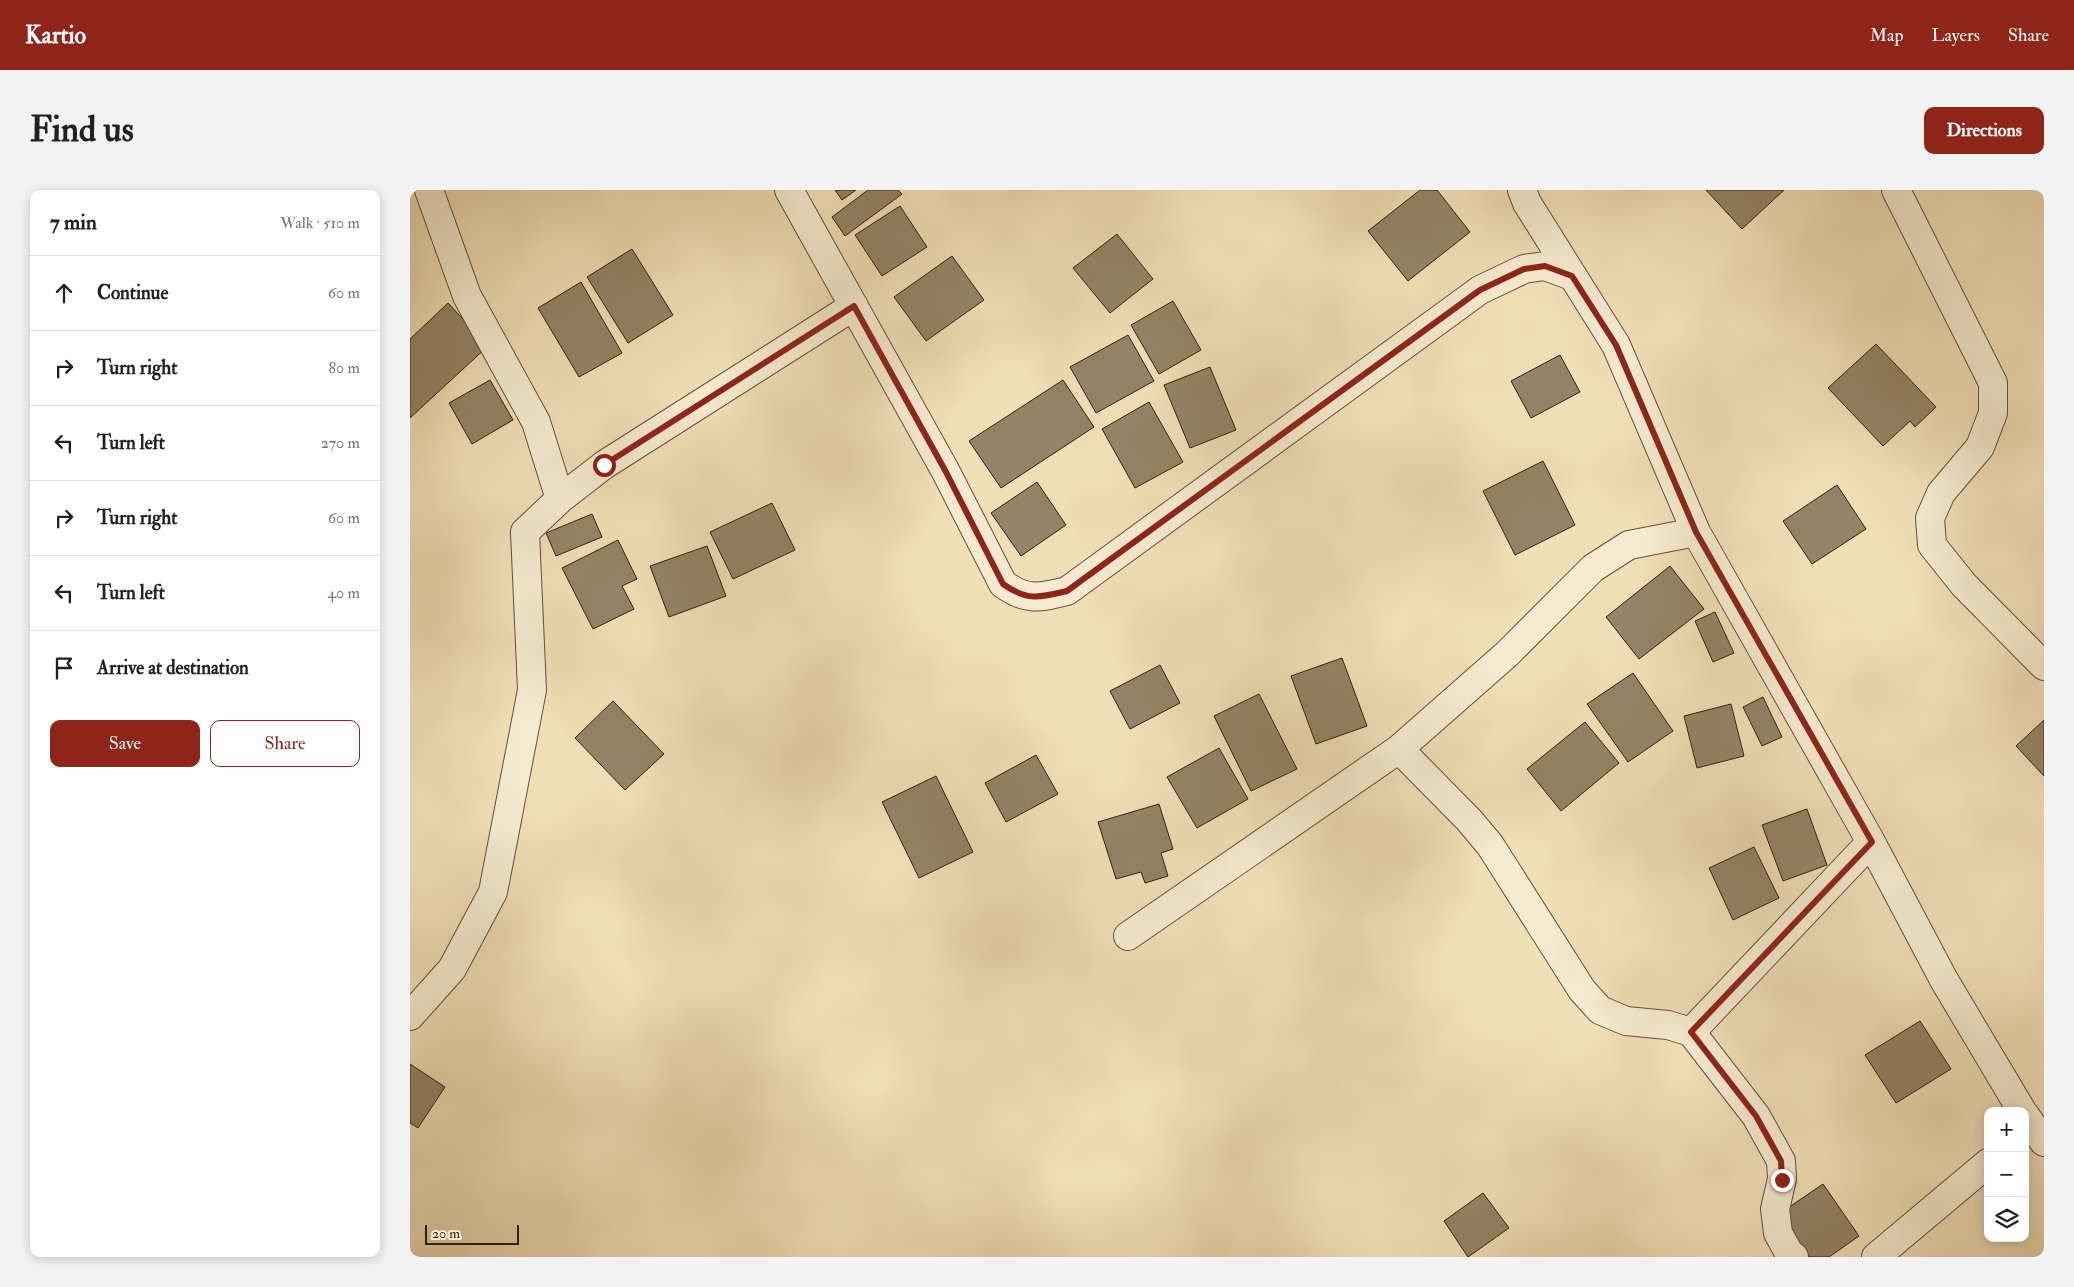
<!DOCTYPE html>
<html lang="en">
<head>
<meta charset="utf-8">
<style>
	body { margin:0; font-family:"IM FELL Double Pica",serif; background:#f2f2f2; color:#202124 }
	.controls { position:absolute; right:15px; bottom:15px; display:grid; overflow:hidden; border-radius:10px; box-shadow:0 2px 12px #0003 }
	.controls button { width:45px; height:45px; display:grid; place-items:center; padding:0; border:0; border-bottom:1px solid #e0e0e0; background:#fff; color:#202124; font:25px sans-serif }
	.scale { position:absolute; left:15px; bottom:12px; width:94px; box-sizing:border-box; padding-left:5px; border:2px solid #312112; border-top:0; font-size:14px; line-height:18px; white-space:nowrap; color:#312112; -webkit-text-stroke:4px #f5eacf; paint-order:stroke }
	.stop { position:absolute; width:15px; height:15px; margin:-11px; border:4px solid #8f2418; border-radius:50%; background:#fff }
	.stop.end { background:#8f2418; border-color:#fff; box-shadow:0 1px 5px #0008 }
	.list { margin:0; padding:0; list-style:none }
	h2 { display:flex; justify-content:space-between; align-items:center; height:65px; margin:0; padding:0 20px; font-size:21px }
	h2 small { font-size:16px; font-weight:400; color:#757577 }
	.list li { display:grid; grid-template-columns:32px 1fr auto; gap:15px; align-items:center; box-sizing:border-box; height:75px; padding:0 20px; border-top:1px solid #e0e0e0 }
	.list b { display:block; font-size:19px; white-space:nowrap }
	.list em { font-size:16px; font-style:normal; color:#757577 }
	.actions { display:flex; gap:10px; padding:15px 20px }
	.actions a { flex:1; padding:11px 0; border:1px solid #8f2418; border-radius:10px; text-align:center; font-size:18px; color:#8f2418 }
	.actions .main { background:#8f2418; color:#fff }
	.icon { flex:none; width:28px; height:28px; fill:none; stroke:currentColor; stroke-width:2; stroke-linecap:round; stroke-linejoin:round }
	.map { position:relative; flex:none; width:1634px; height:1067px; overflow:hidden; border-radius:10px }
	header { display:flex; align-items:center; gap:30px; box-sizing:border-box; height:70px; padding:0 25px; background:#8f2418; color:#fff }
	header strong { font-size:24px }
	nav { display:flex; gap:28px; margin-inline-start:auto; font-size:18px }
	.intro { display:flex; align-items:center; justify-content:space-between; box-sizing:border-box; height:120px; padding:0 30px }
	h1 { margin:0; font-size:35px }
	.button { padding:12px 22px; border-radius:10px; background:#8f2418; color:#fff; font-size:18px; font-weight:700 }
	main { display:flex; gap:30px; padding:0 30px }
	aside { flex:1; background:#fff; border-radius:10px; box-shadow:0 2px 12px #0003 }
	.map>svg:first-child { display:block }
	.building { fill:#948367; stroke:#312112 }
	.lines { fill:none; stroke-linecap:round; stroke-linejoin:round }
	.street-casing { stroke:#61503b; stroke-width:30 }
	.street { stroke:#f5eacf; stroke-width:28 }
	.route { stroke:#8f2418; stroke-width:6 }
</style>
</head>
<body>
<header>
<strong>Kartio</strong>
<nav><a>Map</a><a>Layers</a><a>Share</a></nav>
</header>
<div class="intro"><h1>Find us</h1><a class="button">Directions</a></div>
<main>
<aside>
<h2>7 min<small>Walk · 510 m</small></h2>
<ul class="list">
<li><svg class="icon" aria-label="ahead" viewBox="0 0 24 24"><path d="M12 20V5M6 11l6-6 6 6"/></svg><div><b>Continue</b></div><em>60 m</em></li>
<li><svg class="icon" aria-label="right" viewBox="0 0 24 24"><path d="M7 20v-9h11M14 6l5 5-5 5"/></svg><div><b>Turn right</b></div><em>80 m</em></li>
<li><svg class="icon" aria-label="left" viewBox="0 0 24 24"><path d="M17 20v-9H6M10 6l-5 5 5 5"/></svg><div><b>Turn left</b></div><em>270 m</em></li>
<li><svg class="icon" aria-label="right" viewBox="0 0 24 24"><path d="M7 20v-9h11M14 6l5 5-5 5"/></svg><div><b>Turn right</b></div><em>60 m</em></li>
<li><svg class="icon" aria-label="left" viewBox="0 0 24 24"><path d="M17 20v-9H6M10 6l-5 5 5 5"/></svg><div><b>Turn left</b></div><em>40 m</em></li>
<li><svg class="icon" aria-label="arrive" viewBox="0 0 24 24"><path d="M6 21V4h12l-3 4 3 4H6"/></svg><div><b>Arrive at destination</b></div></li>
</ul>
<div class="actions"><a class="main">Save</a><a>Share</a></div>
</aside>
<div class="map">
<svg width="1634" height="1067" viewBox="0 0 1634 1067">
	<rect width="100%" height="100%" fill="#f0deb5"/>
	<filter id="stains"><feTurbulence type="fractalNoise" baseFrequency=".004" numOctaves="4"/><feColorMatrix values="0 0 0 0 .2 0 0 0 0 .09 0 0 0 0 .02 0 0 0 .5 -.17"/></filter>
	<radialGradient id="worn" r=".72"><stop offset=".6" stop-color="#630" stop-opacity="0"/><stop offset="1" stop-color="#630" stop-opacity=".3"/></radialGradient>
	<path class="building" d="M425 0H446L432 10Z
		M458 0H488L492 4 435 46 422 27Z
		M1010 0H1027L1060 42 998 91 958 41Z
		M1296 0H1374L1332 39Z
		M490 16 517 57 472 86 445 45Z
		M707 44 743 89 700 123 663 78Z
		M222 59 263 125 218 153 177 87Z
		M542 66 574 110 516 151 484 107Z
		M171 92 212 163 169 187 128 118Z
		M763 111 791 160 749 184 721 135Z
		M38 113 78 156 0 228V149Z
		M718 145 744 191 686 223 660 177Z
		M1466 154 1526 217 1505 237 1500 231 1473 256 1418 198Z
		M1150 165 1170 202 1121 228 1101 191Z
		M800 177 826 240 780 258 754 195Z
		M80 190 103 230 62 254 39 213Z
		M653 190 684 237 591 298 559 251Z
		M739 212 773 272 725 298 692 239Z
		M1133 271 1165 335 1105 365 1073 301Z
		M627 292 656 335 611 366 581 323Z
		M1427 295 1456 339 1402 374 1373 331Z
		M362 313 385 360 323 389 300 342Z
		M182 324 192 347 146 366 136 343Z
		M208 350 227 389 212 396 224 419 183 439 152 378Z
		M297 356 316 406 259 427 240 376Z
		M1260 376 1294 419 1229 469 1196 427Z
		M1305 422 1324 463 1303 472 1285 431Z
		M932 468 957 536 906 554 881 486Z
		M750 475 770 513 720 539 700 501Z
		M1223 483 1263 541 1218 572 1177 514Z
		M849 504 887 579 841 601 804 526Z
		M1353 507 1372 547 1352 556 1333 517Z
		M203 511 254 564 215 600 165 548Z
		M1321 514 1334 566 1287 578 1274 526Z
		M1634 530V586L1606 556Z
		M1175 532 1209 573 1151 621 1117 579Z
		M809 558 838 609 787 638 757 587Z
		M626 565 648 604 596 632 575 593Z
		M526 586 563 662 509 688 472 612Z
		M749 614 763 659 751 663 758 686 735 693 731 682 706 689 688 632Z
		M1397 619 1417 675 1373 691 1352 635Z
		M1344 657 1369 708 1323 730 1299 678Z
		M1510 831 1541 879 1486 913 1455 865Z
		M0 874 35 897 8 938 0 933Z
		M1413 994 1449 1046 1419 1067H1400L1369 1024Z
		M1073 1003 1099 1038 1058 1067 1034 1031Z"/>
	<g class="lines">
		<defs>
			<path id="street" d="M19 0 57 106 126 232 150 309
				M379 0 536 282 593 394C617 411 629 408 657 401L1070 100 1114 79 1135 76 1162 86
				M1112 0 1117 13 1206 155 1286 342 1461 652 1534 790 1612 921
				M1486 0 1583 193V223L1570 257 1531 303 1520 328 1522 355 1554 395 1634 476
				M989 559 1059 630 1080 655 1172 800 1190 820 1216 831 1258 835 1281 842 1346 926 1371 971 1372 989 1365 1019 1368 1043 1379 1063 1384 1067
				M718 746 989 559 1097 464 1183 378 1219 355 1286 342
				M0 826 42 779 83 702 122 500 115 342 150 309 194 275 444 116
				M1281 842 1461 652
				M1615 925 1634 952
				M1466 1067 1578 973"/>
		</defs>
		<use href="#street" class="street-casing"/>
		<use href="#street" class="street"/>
	</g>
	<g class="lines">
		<path class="route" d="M194 275 444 116 536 282 593 394C617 411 629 408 657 401L1070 100 1114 79 1135 76 1162 86 1206 155 1286 342 1462 652 1281 842 1346 926 1371 971 1372 990"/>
	</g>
	<rect width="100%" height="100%" filter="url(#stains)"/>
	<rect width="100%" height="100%" fill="url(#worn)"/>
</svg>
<div class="controls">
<button>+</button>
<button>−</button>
<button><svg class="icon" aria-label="layers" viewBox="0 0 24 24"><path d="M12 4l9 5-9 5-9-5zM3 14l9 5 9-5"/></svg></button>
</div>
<div class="scale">20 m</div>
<div class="stop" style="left:194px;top:275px"></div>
<div class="stop end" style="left:1372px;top:990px"></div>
</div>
</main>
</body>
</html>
